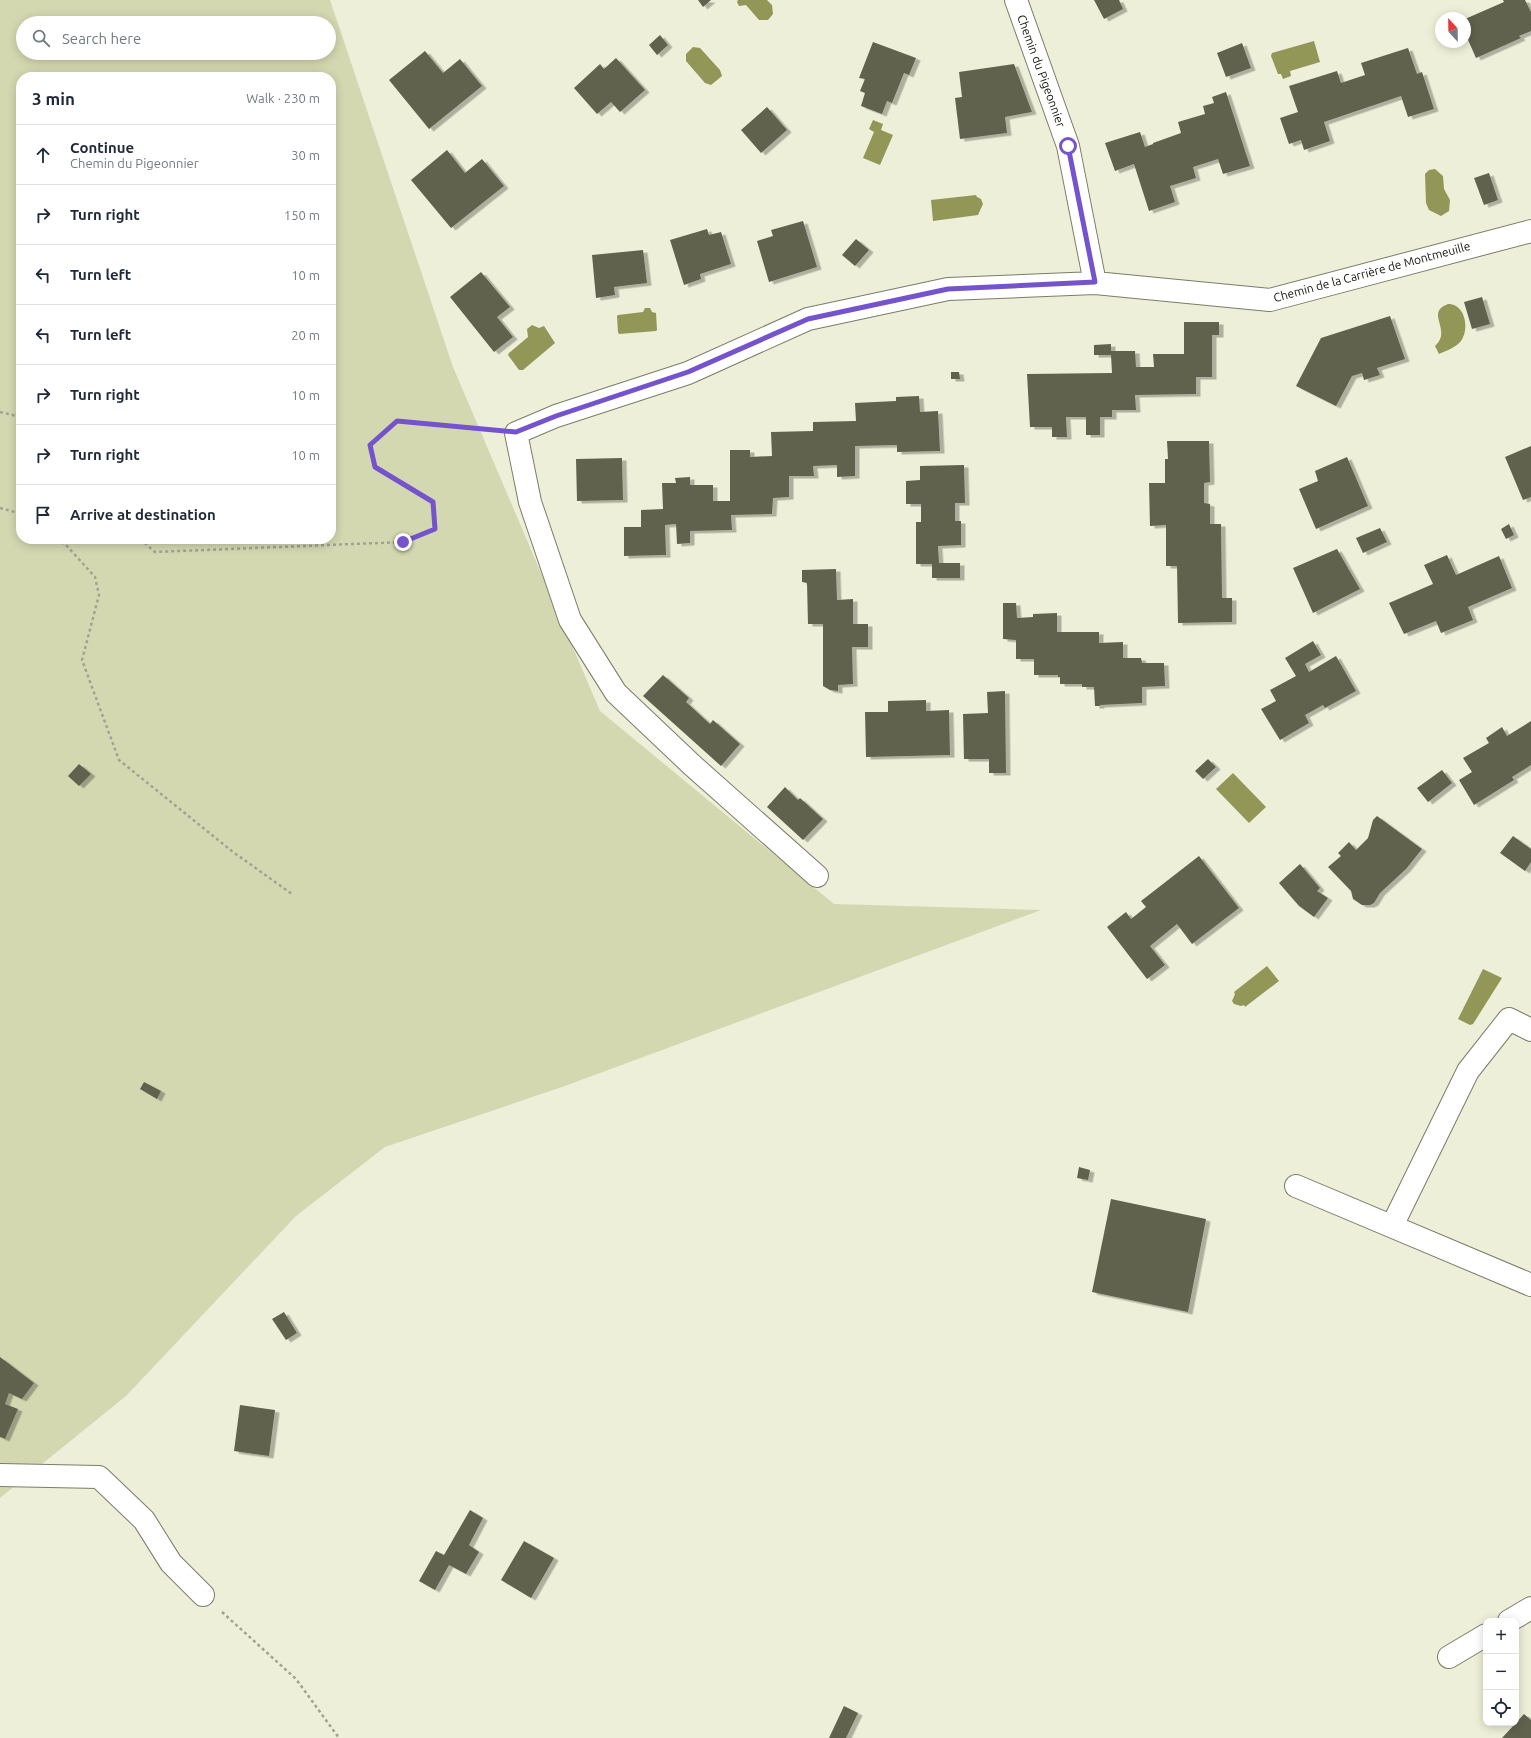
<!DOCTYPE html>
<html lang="en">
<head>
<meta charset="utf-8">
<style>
	body { margin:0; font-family:Ubuntu,sans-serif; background:#f2f2f3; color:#1f2937 }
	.controls { position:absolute; right:12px; bottom:12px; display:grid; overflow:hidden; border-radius:8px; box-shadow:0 2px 10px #0003 }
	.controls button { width:36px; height:36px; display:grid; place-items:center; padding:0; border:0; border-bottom:1px solid #e0e1e3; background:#fff; color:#1f2937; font:20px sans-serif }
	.compass { position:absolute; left:1435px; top:12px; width:36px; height:36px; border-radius:50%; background:#fff; box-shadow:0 2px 10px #0003; rotate:338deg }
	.stop { position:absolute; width:12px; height:12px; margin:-9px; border:3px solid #7453cc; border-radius:50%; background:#fff }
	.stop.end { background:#7453cc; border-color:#fff; box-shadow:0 1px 4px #0008 }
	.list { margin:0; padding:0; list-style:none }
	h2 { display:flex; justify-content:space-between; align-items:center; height:52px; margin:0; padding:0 16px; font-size:17px }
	h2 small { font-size:13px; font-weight:400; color:#747a83 }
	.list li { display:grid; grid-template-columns:26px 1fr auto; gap:12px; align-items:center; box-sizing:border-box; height:60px; padding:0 16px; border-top:1px solid #e0e1e3 }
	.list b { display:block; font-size:15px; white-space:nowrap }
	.list p { margin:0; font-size:13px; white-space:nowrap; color:#747a83 }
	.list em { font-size:13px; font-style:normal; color:#747a83 }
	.icon { flex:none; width:22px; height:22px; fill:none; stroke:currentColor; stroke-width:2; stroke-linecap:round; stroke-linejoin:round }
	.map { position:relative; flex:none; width:1531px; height:1738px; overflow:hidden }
	.search { position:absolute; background:#fff; box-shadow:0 2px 10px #0003; left:16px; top:16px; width:320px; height:44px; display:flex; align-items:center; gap:10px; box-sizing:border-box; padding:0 14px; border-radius:22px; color:#747a83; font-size:15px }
	.panel { position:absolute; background:#fff; box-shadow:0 2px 10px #0003; left:16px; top:72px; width:320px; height:472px; border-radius:16px }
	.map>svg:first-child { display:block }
	.green { fill:#d4d8b1; fill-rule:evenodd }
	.water { fill:#929657 }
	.building { fill:#60624e; filter:url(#shadow) }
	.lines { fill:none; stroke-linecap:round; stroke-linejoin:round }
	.minor-casing { stroke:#7b7d68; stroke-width:24 }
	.path { stroke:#a1a391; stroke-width:2.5; stroke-dasharray:3 3; stroke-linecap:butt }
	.minor { stroke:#fff; stroke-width:22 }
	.route { stroke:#7453cc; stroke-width:5 }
	.labels { text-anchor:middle; stroke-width:4; stroke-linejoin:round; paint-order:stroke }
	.street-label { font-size:12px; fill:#14150d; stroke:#fff }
</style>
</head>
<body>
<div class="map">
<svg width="1531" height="1738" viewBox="0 0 1531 1738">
	<defs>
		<filter id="shadow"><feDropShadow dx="4.5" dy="2.5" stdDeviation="0" flood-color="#0004"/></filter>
	</defs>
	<rect width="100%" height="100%" fill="#edefd8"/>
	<path class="green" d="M0 0H330L453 367 600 711 834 904 1041 910 562 1087 385 1147 296 1216 126 1396 0 1498ZM23 23H329V53H23ZM21 77H331V539H21Z"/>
	<path class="water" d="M738 0H767L772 5 773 14 768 20H759L746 5 739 6 737 2Z
		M1314 41 1320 62 1290 71 1291 76 1283 79 1281 74H1278L1271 56 1272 53Z
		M693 47 700 48 720 70 722 76 711 85 705 83 686 61V54Z
		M873 120 883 124 881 130 893 135 880 165 863 158 874 132 869 129Z
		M1435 169 1443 176 1444 189 1450 200 1449 211 1441 216 1429 210 1426 203 1425 174 1429 170Z
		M976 195 977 197 981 199 983 204 978 215 933 221 931 200Z
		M1448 304C1465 304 1470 328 1461 341 1456 347 1446 351 1439 354L1435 346C1453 330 1424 313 1448 304Z
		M645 308H650L652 312 656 313 657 330 656 331 619 334 618 332 617 316 618 315 643 312Z
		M532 325 539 328 544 326 555 343 523 370H519L508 355 509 353 528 337 527 329Z
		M1233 773 1266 807 1249 823 1216 789Z
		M1267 966 1279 981 1245 1007 1244 1005 1241 1006 1234 1004 1232 1001 1235 994 1234 992Z
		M1483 969 1502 978 1473 1024 1470 1025 1458 1019Z"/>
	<path class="building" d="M698 0H711L703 7Z
		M1094 0H1119L1123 9 1104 19Z
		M1503 0H1525L1531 12V31L1519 36 1521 38 1476 58 1465 33V19L1504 2Z
		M660 35 668 45 657 55 649 45Z
		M873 42 916 58 909 75 904 73 892 103 887 101 882 114 861 106 865 93 860 91 865 79 859 78Z
		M1242 43 1251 68 1226 77 1217 53Z
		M1408 48 1417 74 1422 72 1434 109 1408 117 1401 96 1324 122 1330 141 1304 150 1301 140 1289 144 1280 118 1298 112 1289 86 1337 71 1341 83 1365 75 1361 63Z
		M425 51 443 73 460 59 482 86 429 129 389 80Z
		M616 58 645 90 620 112 611 102 597 114 574 88 600 64 604 69Z
		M1014 64 1032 112 1005 117 1007 133 960 139 955 98 962 97 959 72Z
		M1226 92 1250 166 1223 174 1218 159 1193 167 1196 178 1170 186 1175 202 1149 211 1134 164 1115 171 1105 143 1140 132 1145 147 1153 144V143L1181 133 1178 122 1205 114 1203 106 1214 103 1212 97Z
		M767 107 787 130 761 153 741 130Z
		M447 150 465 173 482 159 504 186 451 228 411 180Z
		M1489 173 1498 200 1484 205 1474 178Z
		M803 221 817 267 769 282 757 241 773 236 771 230Z
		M707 229 709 235 721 232 731 264 700 274 701 279 684 285 670 240Z
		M856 239 869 250 855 266 842 255Z
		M643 250 647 283 614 287 615 295 596 298 592 255Z
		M481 272 510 307 497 317 513 337 494 352 450 297Z
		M1482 297 1490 324 1472 329 1464 302Z
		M1390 316 1405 359 1377 368 1380 375 1364 380 1362 373 1352 376 1336 406 1296 386 1321 338Z
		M1184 322H1219V335H1212V377H1196V394L1135 395 1136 410H1112V417H1100V435H1086V417H1066L1067 437H1052V427H1030L1027 374 1112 373 1111 355H1094V345L1111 344V351H1135L1136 367H1154L1153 354H1184Z
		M951 372H959L960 379H951Z
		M919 396 920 412 938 411 940 451 897 452V445L855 446V476L837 477V465L813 466 814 476H789V497L773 498 772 514 731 515 732 530 690 531V543L677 544 676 524 665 525 666 555 624 556V527H641V510L663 509 662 483H676L675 478 690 477V485H713V501H730V450H750V457L772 456 771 432 813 431V422L856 421 855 403 896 401V397Z
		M1167 441H1209L1210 482 1204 483V503L1210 504V524H1221L1222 598H1232V622L1178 623 1177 566H1166V525L1150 526 1149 483H1165V459H1168Z
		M1531 446V497L1523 500 1505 457Z
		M1347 457 1368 506 1316 529 1299 489 1318 481 1315 471Z
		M622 458 623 500 577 501 576 459Z
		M964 465 965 503H955V521H961V545L938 546 939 563H960V578H932V564H916V522H921V504H906V481L920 480V466Z
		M1509 524 1514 535 1506 539 1501 529Z
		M1380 528 1387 542 1363 553 1356 538Z
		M1337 549 1360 589 1313 613 1293 568Z
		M1447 555 1456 575 1499 556 1512 588 1468 607 1473 620 1441 633 1436 621 1404 634 1389 603 1433 584 1424 565Z
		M836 569 837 600 853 599V624H868V647H852L853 684 838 685V691L830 690 823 686V624H808L807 583 802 582V570Z
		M1003 603H1016L1017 618 1033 617V614L1057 613V632H1099V643L1123 642V658H1141L1142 663H1164L1165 686 1142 687V703L1100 705V706H1095L1094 687H1082V684H1060V677H1058V675H1034V659H1016V640L1003 639Z
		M1313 641 1321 655 1305 664 1309 672 1336 656 1356 691 1325 708 1323 705 1305 715 1309 723 1280 740 1261 709 1276 701 1270 690 1296 676 1285 658Z
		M663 675 689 698 686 702 710 724 713 720 740 744 721 766 643 696Z
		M1005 691 1006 773H989V759H964L963 714 988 713 987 692Z
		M926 700V711L949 710 950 755 866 757 865 712H888V701Z
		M1531 721V765L1512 777 1514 780 1474 805 1459 780 1472 772 1463 758 1489 743 1486 738 1502 727 1507 736Z
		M1208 759 1216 767 1203 779 1195 771Z
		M79 764 91 774 79 786 68 776Z
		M1442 770 1452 783 1428 802 1417 788Z
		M785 787 798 800 800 798 823 819 803 840 767 807Z
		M1377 816 1422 849 1406 869 1380 893 1374 903 1370 905H1362L1353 899 1351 891 1328 867 1341 856 1338 853 1349 842 1356 850 1368 838 1373 820Z
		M1513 836 1531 849V862L1525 871 1500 853Z
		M1199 856 1239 908 1192 944 1177 924 1150 946 1165 965 1147 979 1107 927 1126 912 1131 919 1146 907 1141 901Z
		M1300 864 1320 888 1317 891 1328 898 1314 917 1299 906 1279 883Z
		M144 1082 161 1091 157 1099 140 1089Z
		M1079 1167 1090 1170 1088 1180 1077 1178Z
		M1111 1199 1206 1219 1188 1312 1092 1292Z
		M284 1312 297 1333 286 1340 272 1319Z
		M0 1357 34 1383 22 1399 9 1393 5 1404 18 1409 5 1439 0 1437Z
		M240 1405 275 1410 269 1456 234 1451Z
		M470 1510 483 1518 469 1545 479 1552 466 1574 449 1565 435 1590 419 1581 436 1551 444 1555Z
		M524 1541 554 1558 531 1598 501 1580Z
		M844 1706 858 1713 846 1738H829Z
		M1524 1714 1531 1720V1738H1502Z"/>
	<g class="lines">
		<defs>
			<path id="minor" d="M1016 0 1068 146 1095 283
				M817 876 692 765 616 693 570 620 530 502 516 433 556 416 688 373 808 319 948 289 1095 283 1270 300 1531 231
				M1296 1186 1531 1285
				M1392 1226 1468 1071 1509 1019 1531 1030
				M0 1475 99 1477 144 1520 171 1563 203 1595
				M1509 1621 1531 1608
				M1449 1657 1486 1635"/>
		</defs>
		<use href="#minor" class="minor-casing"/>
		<path class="path" d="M0 412 21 417
			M0 508 15 512 21 516
			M56 539 66 545 95 577 99 595 82 660 119 760 233 852 292 894
			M140 539 155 552 403 542 435 529 433 503 375 467 370 445 397 421 489 430
			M222 1612 296 1679 339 1738"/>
		<use href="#minor" class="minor"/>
	</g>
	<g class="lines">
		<path class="route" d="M403 542 435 529 433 502 375 467 370 445 397 421 516 432 556 416 688 372 808 319 948 289 1095 282 1068 146"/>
	</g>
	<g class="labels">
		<g class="street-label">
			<text transform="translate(1041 71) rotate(70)" y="4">Chemin du Pigeonnier</text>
			<text transform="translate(1372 272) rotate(-15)" y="4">Chemin de la Carrière de Montmeuille</text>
		</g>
	</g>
</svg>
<div class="controls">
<button>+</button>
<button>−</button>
<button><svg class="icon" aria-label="locate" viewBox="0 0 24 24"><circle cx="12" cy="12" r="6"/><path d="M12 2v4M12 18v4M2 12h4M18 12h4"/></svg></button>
</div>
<svg class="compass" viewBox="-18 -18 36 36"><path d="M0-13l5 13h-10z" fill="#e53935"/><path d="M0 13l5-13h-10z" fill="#747a83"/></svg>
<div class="stop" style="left:1068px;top:146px"></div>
<div class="stop end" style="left:403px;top:542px"></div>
<div class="search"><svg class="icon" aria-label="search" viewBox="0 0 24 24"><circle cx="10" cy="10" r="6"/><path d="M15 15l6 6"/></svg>Search here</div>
<section class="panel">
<h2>3 min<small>Walk · 230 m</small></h2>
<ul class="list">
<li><svg class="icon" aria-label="ahead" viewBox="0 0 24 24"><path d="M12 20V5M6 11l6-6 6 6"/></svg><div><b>Continue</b><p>Chemin du Pigeonnier</p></div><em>30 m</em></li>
<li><svg class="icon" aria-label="right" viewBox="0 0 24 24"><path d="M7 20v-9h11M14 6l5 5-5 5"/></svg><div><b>Turn right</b></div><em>150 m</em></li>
<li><svg class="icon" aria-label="left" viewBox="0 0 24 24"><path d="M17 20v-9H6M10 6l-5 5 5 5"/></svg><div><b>Turn left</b></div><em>10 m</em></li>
<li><svg class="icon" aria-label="left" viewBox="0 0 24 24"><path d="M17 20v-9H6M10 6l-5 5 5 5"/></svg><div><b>Turn left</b></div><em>20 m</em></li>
<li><svg class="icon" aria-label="right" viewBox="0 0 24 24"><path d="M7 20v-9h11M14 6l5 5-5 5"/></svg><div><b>Turn right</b></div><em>10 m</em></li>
<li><svg class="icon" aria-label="right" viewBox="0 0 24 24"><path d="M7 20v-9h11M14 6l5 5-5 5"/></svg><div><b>Turn right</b></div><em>10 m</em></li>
<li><svg class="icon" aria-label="arrive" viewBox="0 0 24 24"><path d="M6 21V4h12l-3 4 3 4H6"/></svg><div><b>Arrive at destination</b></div></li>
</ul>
</section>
</div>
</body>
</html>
